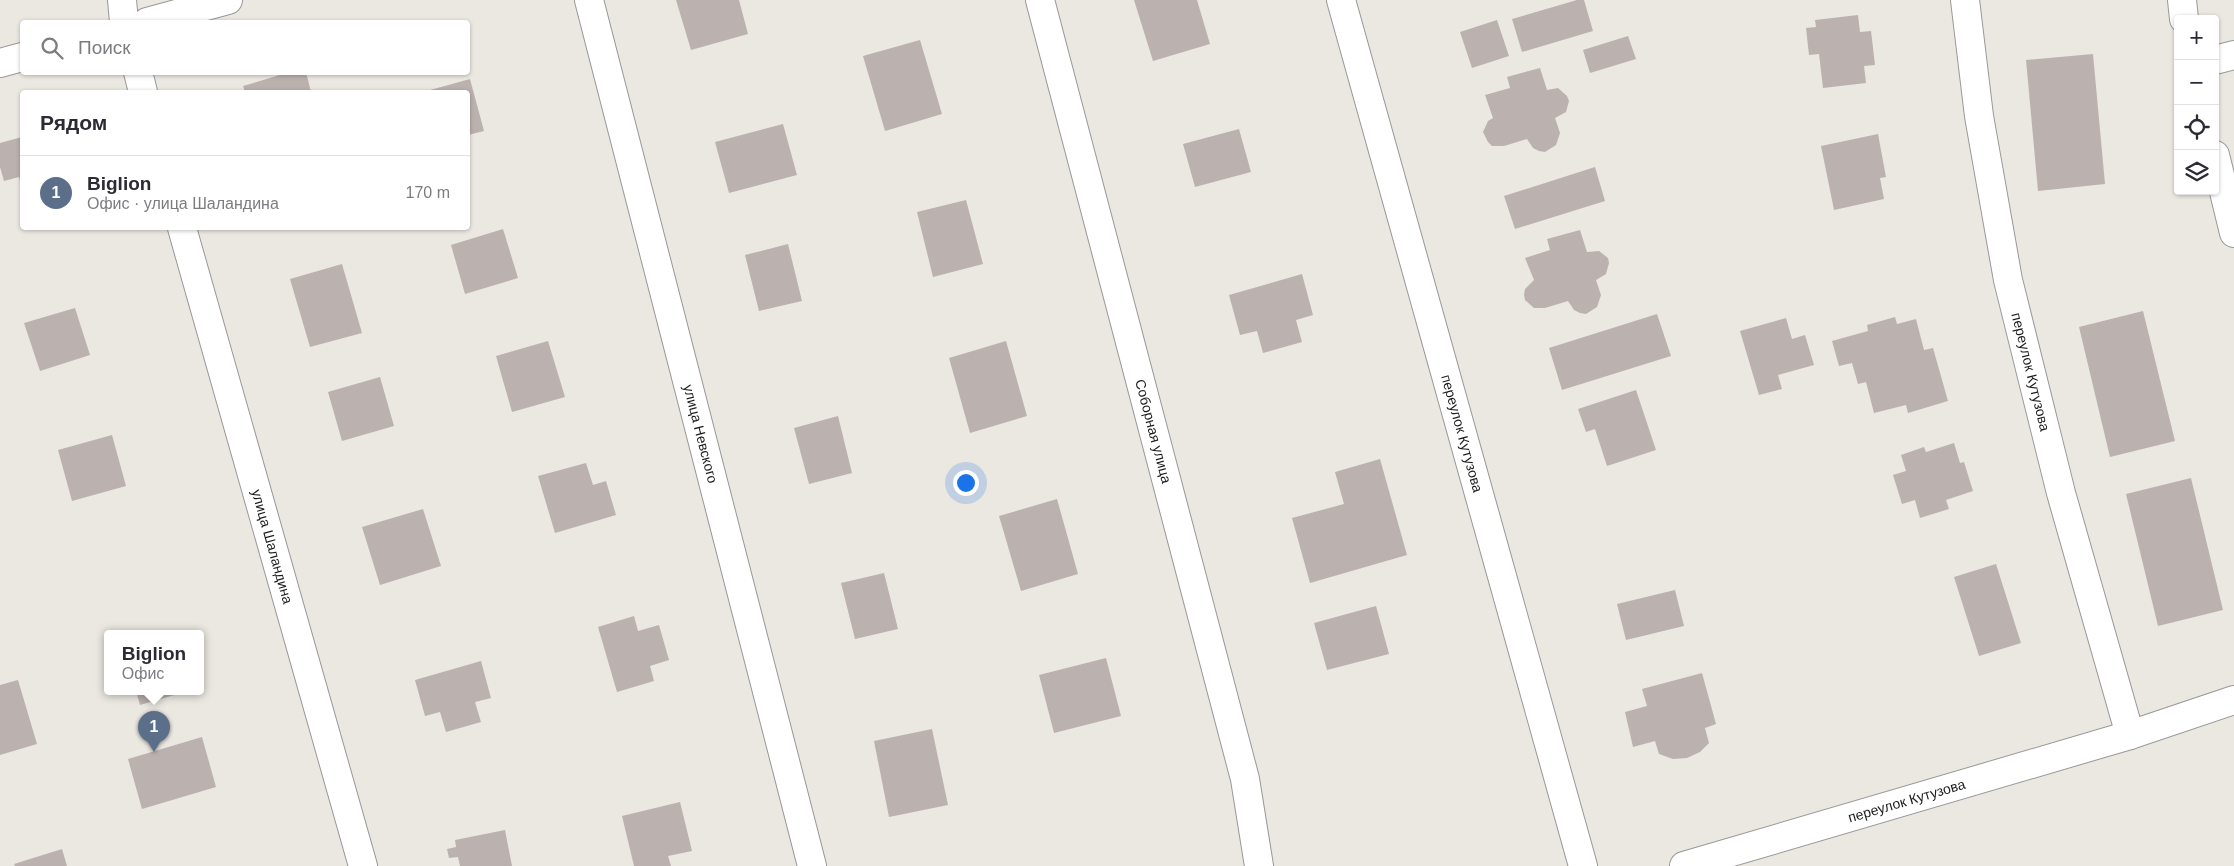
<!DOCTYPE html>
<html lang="ru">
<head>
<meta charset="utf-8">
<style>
	body { margin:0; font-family:Helvetica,sans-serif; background:#f2f2f3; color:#2b2b33 }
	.controls { position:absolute; right:15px; top:15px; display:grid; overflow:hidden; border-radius:5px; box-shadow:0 1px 4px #0004 }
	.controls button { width:45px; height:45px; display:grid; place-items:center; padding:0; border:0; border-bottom:1px solid #e1e1e2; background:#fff; color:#2b2b33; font:25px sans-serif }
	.you { position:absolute; left:965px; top:482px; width:18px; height:18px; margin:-12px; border:4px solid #fff; border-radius:50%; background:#1a73e8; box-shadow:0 0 0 8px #1a73e833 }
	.badge { display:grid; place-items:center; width:32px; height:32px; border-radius:50%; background:#b45309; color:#fff; font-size:16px; font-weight:700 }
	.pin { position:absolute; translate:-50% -41px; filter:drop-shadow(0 1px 2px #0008) }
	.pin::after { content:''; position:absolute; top:26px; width:18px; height:15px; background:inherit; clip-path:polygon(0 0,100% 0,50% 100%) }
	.popup { position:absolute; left:104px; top:630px; width:100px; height:65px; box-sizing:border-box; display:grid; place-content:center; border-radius:5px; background:#fff; filter:drop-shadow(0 1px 4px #0005); font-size:16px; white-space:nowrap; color:#7c7c81 }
	.popup b { font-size:19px; color:#2b2b33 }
	.popup::after { content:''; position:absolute; left:50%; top:100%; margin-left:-10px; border:10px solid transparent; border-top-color:#fff }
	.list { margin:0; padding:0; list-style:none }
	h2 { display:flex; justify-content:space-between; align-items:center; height:65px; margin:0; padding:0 20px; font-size:21px }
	h2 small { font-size:16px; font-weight:400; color:#7c7c81 }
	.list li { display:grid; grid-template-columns:32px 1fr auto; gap:15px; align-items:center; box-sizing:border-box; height:75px; padding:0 20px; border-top:1px solid #e1e1e2 }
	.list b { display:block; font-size:19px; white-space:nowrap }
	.list p { margin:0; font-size:16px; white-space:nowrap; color:#7c7c81 }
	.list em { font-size:16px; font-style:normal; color:#7c7c81 }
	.icon { flex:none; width:28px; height:28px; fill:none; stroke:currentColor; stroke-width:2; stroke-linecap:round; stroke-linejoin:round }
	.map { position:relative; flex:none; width:2234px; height:866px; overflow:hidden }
	.search { position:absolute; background:#fff; box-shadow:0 1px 4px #0004; left:20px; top:20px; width:450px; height:55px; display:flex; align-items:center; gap:12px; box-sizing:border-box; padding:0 18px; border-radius:5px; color:#7c7c81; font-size:19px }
	.panel { position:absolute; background:#fff; box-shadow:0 1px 4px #0004; left:20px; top:90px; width:450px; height:140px; border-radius:5px }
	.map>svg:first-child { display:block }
	.building { fill:#bbb2af }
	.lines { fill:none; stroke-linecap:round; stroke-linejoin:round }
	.minor-casing { stroke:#989898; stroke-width:30 }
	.minor { stroke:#fff; stroke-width:28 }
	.labels { text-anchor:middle; stroke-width:5; stroke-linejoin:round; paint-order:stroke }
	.street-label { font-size:14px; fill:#1b1b1b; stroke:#fff }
</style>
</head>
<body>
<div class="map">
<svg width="2234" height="866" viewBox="0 0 2234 866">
	<rect width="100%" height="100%" fill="#ebe7e1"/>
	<path class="building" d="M676 0H739L748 34 691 50Z
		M1134 0H1197L1210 44 1153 61Z
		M1577 0H1584L1593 31 1522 52 1512 19Z
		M1858 15 1860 32 1871 31 1875 65 1864 66 1866 83 1823 88 1819 54 1809 55 1806 28 1816 27 1815 20Z
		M1497 20 1509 56 1472 68 1460 32Z
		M1628 36 1636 59 1590 73 1583 50Z
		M920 40 942 114 885 131 863 56Z
		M2093 54 2105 184 2038 191 2026 60Z
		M1540 68 1547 90 1558 88 1567 96 1569 101 1566 112 1555 118 1560 133 1556 145 1545 152 1539 151 1533 148 1527 139 1504 146H1492L1488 142 1483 132 1488 121 1493 118 1485 95 1510 88 1507 77Z
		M290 72H306L311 92H245L243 86Z
		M470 79 484 131 468 135V92H423Z
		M783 124 797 175 729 193 715 142Z
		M1239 129 1251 172 1195 187 1183 144Z
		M1878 134 1886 177 1880 178 1884 199 1834 210 1821 146Z
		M22 137V188L19 177 4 181 0 167V143Z
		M1595 167 1605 201 1515 229 1504 196Z
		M966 200 983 264 933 277 917 212Z
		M503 229 518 278 465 294 451 245Z
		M1580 230 1587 252 1599 251 1608 258 1609 263 1606 274 1596 280 1601 295 1597 307 1586 314 1580 313 1574 310 1568 301 1545 308H1534L1525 300 1524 295 1525 289 1534 280 1525 258 1550 250 1547 239Z
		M788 244 802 301 759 311 745 255Z
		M342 264 362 333 310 347 290 279Z
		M1302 274 1313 315 1296 320 1302 342 1263 353 1257 331 1240 335 1229 295Z
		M75 308 90 355 40 371 24 323Z
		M2143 311 2175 441 2110 457 2079 327Z
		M1657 314 1671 356 1562 390 1549 348Z
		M1895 317 1897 324 1916 319 1924 350 1933 348 1948 401 1908 413 1906 405 1874 413 1866 382 1858 384 1852 363 1839 366 1832 341 1868 331 1867 325Z
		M1786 318 1792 339 1805 335 1814 365 1778 375 1782 389 1759 395 1740 331Z
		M548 341 565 397 512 412 496 356Z
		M1006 341 1027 416 970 433 949 358Z
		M380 377 394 426 342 441 328 392Z
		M1636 390 1656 450 1607 466 1595 429 1586 432 1578 409Z
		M838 416 852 473 809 484 794 428Z
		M112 435 126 486 72 501 58 450Z
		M1954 443 1960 463 1964 462 1973 491 1946 500 1949 509 1920 518 1915 500 1902 504 1893 475 1906 471 1901 455 1924 447 1926 452Z
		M1380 459 1407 555 1310 583 1292 518 1344 504 1335 472Z
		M586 463 593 485 606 481 616 515 555 533 538 476Z
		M2191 478 2223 610 2158 626 2126 494Z
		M1057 499 1078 574 1021 591 999 516Z
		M423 509 441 566 380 585 362 527Z
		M1996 564 2021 643 1979 656 1954 577Z
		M884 573 898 629 855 639 841 583Z
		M1675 590 1684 626 1626 640 1617 604Z
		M1376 606 1389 654 1327 670 1314 623Z
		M634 616 638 631 659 625 669 660 650 666 654 681 617 692 598 627Z
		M1106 658 1121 716 1054 733 1039 675Z
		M481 661 491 698 475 702 481 722 446 732 440 712 425 716 415 680Z
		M1702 673 1716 724 1705 728 1709 743 1700 752 1687 758 1673 759 1659 754 1655 741 1633 747 1625 712 1647 706 1642 689Z
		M18 680 37 744 0 755V685Z
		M136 691H188L140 705Z
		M932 729 948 805 889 817 874 741Z
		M202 737 216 787 142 809 128 759Z
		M680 802 692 851 668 856 671 866H634L622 816Z
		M505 830 512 866H460L458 857 449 858 447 849 456 847 455 840Z
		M62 849 67 866H15L14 864Z"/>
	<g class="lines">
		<defs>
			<g id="minor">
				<path d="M122 0 124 22"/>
				<path id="s1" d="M589 0 812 866"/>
				<path id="s2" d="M1040 0 1245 779 1259 866"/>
				<path id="s3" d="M1341 0 1583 866"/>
				<path id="s4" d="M1965 0 1979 116 2008 280 2061 493 2130 735"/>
				<path d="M2182 0 2184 19"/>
				<path d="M147 22 228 0"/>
				<path d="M2215 60 2234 55"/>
				<path d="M0 63 22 57"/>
				<path d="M138 72 143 92"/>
				<path d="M2215 155 2234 233"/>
				<path id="s5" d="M182 228 363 866"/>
				<path id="s6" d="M1684 866 2130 735 2234 700"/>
			</g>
		</defs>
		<use href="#minor" class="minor-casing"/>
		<use href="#minor" class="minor"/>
	</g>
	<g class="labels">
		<g class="street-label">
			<text dy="5" stroke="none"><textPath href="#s4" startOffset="378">переулок Кутузова</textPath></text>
			<text dy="5" stroke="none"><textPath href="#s2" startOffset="446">Соборная улица</textPath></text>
			<text dy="5" stroke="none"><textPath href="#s1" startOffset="448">улица Невского</textPath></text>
			<text dy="5" stroke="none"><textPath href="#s3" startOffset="450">переулок Кутузова</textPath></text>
			<text dy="5" stroke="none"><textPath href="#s5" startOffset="331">улица Шаландина</textPath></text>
			<text dy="5" stroke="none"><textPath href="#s6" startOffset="232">переулок Кутузова</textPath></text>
		</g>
	</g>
</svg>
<div class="controls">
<button>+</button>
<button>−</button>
<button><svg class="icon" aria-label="locate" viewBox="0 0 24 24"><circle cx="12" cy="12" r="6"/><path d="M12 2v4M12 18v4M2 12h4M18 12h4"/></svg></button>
<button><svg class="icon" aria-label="layers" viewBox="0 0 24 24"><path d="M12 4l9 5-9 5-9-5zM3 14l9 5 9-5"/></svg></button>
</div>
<div class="you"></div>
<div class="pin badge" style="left:154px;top:752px;background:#5c6f8a">1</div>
<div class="popup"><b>Biglion</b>Офис</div>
<div class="search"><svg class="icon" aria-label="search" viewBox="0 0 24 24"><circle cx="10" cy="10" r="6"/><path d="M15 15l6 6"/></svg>Поиск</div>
<section class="panel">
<h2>Рядом<small></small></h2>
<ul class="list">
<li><span class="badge" style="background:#5c6f8a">1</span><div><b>Biglion</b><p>Офис · улица Шаландина</p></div><em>170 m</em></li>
</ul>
</section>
</div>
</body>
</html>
